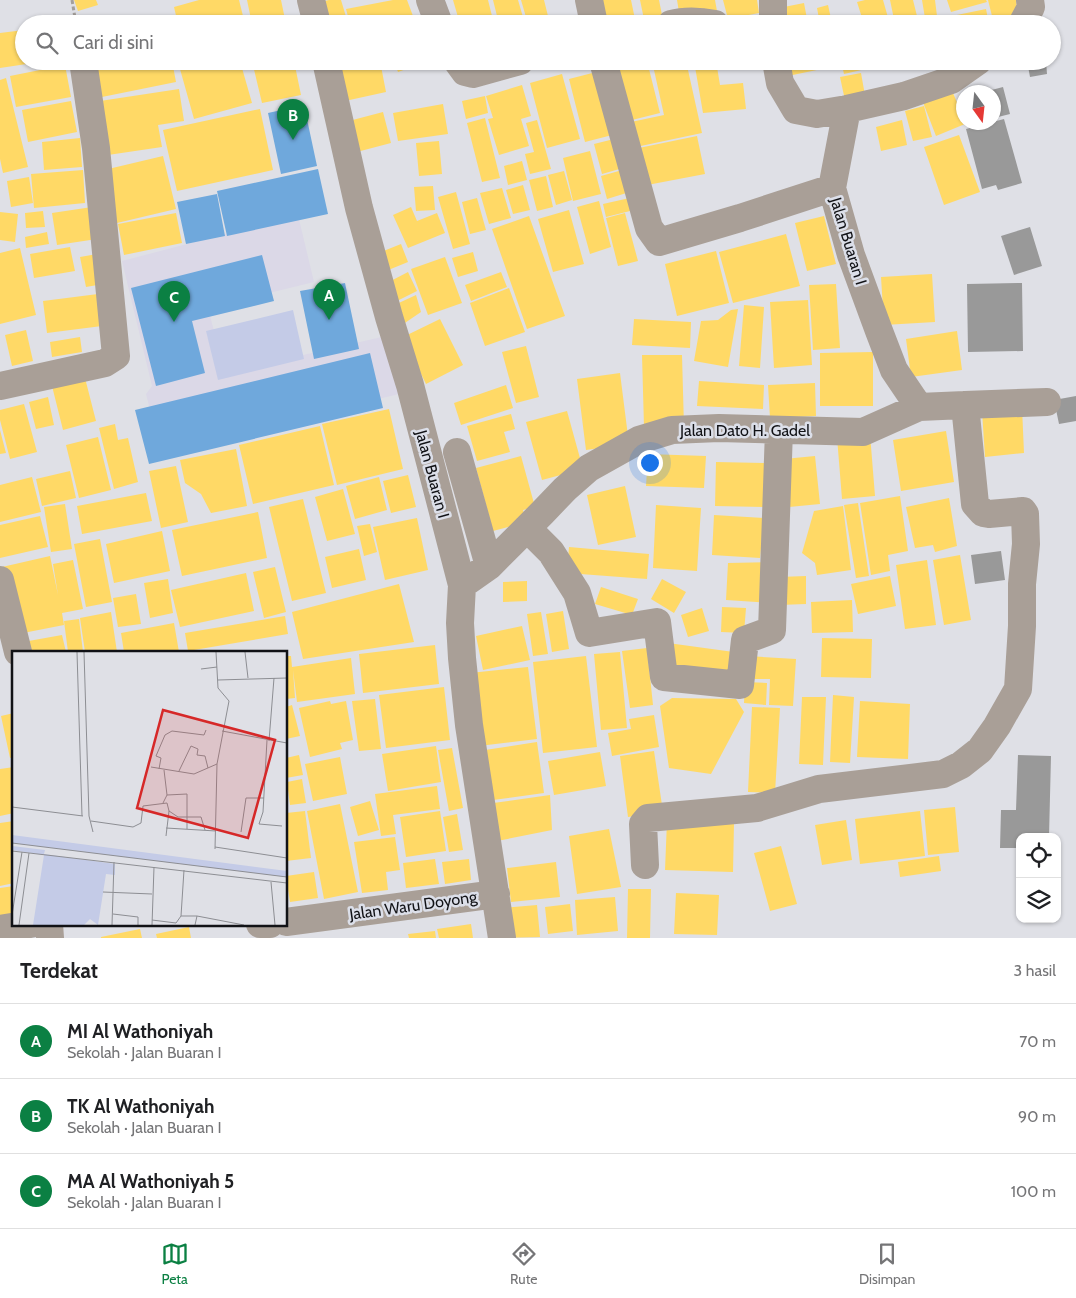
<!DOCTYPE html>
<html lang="id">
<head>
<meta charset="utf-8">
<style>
	body { margin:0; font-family:Cabin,sans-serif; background:#f2f2f2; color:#202124 }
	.controls { position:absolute; right:15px; bottom:15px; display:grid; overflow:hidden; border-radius:10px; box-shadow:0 1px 4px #0004 }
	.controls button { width:45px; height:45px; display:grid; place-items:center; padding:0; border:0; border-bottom:1px solid #e0e0e0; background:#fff; color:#202124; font:25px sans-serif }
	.compass { position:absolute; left:956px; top:85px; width:45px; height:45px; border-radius:50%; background:#fff; box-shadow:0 1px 4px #0004; rotate:165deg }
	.you { position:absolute; left:649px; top:462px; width:18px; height:18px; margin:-12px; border:4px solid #fff; border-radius:50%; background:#1a73e8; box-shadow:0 0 0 8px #1a73e833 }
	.badge { display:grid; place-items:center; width:32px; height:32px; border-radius:50%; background:#0b8043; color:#fff; font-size:16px; font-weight:700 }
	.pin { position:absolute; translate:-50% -41px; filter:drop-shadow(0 1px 2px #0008) }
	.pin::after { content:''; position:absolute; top:26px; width:18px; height:15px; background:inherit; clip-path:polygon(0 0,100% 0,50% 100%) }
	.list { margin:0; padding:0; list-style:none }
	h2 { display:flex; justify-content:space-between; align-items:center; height:65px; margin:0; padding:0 20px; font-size:21px }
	h2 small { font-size:16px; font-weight:400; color:#757577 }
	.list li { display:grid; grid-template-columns:32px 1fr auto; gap:15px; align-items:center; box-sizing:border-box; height:75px; padding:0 20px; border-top:1px solid #e0e0e0 }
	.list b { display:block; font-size:19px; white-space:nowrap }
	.list p { margin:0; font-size:16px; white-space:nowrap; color:#757577 }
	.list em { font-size:16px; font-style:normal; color:#757577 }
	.icon { flex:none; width:28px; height:28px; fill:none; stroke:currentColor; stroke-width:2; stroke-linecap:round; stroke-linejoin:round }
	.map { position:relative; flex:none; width:1076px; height:938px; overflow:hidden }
	.search { position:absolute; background:#fff; box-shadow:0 1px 4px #0004; left:15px; right:15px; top:15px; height:55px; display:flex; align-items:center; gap:12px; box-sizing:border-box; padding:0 18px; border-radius:28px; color:#757577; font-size:19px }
	.sheet { height:290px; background:#fff }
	nav { display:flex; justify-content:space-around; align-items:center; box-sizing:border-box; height:70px; border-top:1px solid #e0e0e0; background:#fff; font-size:14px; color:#757577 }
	nav a { display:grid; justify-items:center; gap:2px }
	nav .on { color:#0b8043 }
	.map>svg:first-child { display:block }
	.education { fill:#dbd8e7 }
	.green { fill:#c4cbe7 }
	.homes { fill:#ffd966 }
	.schools { fill:#6fa8dc }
	.industry { fill:#999 }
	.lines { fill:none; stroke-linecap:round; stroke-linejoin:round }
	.path { stroke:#a49f9b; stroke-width:3; stroke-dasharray:4 2.5; stroke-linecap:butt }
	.minor { stroke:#a99f97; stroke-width:28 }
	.labels { text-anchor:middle; stroke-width:5; stroke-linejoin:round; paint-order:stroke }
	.street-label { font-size:16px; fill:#111216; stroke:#dcdfe9 }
	.inset-road { fill:none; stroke:#8d8e93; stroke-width:1 }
	.view { fill:#d62828; fill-opacity:0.15; stroke:#d62828; stroke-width:2.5 }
	.inset-edge { fill:none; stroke:#111216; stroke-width:2.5 }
</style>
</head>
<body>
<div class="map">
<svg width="1076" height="938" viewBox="0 0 1076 938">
	<rect width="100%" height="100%" fill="#dfe0e6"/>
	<path class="education" d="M298 215 314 282 208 308 225 373 386 336 403 393 161 452 146 394 152 386 122 261Z"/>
	<path class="green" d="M293 310 304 359 218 380 206 331Z"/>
	<path class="homes" d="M74 0H96L98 5 78 11Z
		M199 0H239L245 24H178L174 7Z
		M247 0H281L286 24H252Z
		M329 0H341L347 20 334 24H322L316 3Z
		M393 0H407L416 24H350L346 9Z
		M453 0H488L494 24H460Z
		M493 0H518L525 24H499Z
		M521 0H544L550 24H528Z
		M600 0H631L636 24H606Z
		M640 0H659L663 20 645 24Z
		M677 0H715L717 11 680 18Z
		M723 0H757L759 13 728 19Z
		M865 0H883L889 21 879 24H864L857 2Z
		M890 0H913L919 24H895Z
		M922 0H935L938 24H926Z
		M947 0H986L987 2 951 12Z
		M988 0H1016L1019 22 1015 24H994Z
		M804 3 808 24H782L779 8Z
		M828 5 832 23 820 24 817 8Z
		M986 9 989 24H954L952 16Z
		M24 30V61H40V62L0 68V33Z
		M89 61H172L176 82 97 98Z
		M210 61H240L252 103 194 119 180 69Z
		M252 61H294L301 95 262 103Z
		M336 61H380L386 92 345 101Z
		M394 61H428L398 72Z
		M628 61H647L660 113 624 122 609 66Z
		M652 61H686L702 133 636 147 631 122 664 115Z
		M694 61H716L720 85 743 83 746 109 703 113Z
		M779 61H835L836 66 783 77Z
		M841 61H868L870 68 844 74Z
		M65 65 71 97 16 107 10 76Z
		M604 70 620 133 585 142 569 79Z
		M861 73 866 101 846 105 840 77Z
		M562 74 580 139 547 148 530 83Z
		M6 78 28 167 3 173 0 159V80Z
		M522 85 531 116 521 119 529 146 499 155 488 119 493 118 486 96Z
		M950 86 964 119V122L965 124 936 136 921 97Z
		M179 89 184 121 158 125 162 147 108 155 100 101Z
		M485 96 488 113 466 119 462 101Z
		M71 101 77 132 28 142 22 110Z
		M443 104 448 134 398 141 393 113Z
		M924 106 932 137 913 141 905 111Z
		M260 109 273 170 177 191 163 130Z
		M383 112 391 143 353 153 345 122Z
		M485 118 500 178 482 182 467 123Z
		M537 120 551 169 530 174 525 154 534 152 526 123Z
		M902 120 907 145 881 151 876 127Z
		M959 135 980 192 944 205 924 147Z
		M697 136 705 174 642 186 634 149Z
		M622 137 630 166 602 174 594 144Z
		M80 138 82 167 44 170 42 142Z
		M439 141 442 174 419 176 416 143Z
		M590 151 601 194 573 201 563 158Z
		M163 156 176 209 117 223 104 170Z
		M522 161 527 180 508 185 504 166Z
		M626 169 633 191 607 199 601 176Z
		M83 170 85 203 34 208 31 174Z
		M564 171 572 200 556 205 548 175Z
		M546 176 553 207 537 211 529 180Z
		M29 177 33 203 11 207 7 181Z
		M523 185 530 210 513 214 506 190Z
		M433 186 435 210 416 211 414 187Z
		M502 188 511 218 489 224 480 193Z
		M456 192 470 244 453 249 438 197Z
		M634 197 638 209 606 217 603 204Z
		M477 198 486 230 470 234 462 202Z
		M599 201 611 247 590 254 577 207Z
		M92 207 97 239 57 245 52 213Z
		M411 207 417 221 437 213 445 233 408 248 393 215Z
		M569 210 584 264 553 272 538 219Z
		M43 211 45 227 26 228 25 213Z
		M0 212 18 214 15 242 0 240Z
		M176 213 182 243 124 255 118 224Z
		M625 213 638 261 618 266 606 218Z
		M529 216 565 316 527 329 492 229Z
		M824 216 836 264 807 271 795 223Z
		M47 232 49 244 26 248 25 237Z
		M786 234 800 286 733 303 719 252Z
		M401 244 408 262 381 273 376 254Z
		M70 247 75 271 34 278 30 254Z
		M20 248 36 315 0 324V253Z
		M716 251 729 303 677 316 665 264Z
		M473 252 478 271 458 277 452 258Z
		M97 254 103 284 86 287 80 257Z
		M445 257 462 303 428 315 411 269Z
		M408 272 417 291 387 306 383 285Z
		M501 272 507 287 471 301 465 285Z
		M932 274 935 322 884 325 881 277Z
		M836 284 840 348 813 350 809 285Z
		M509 288 525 332 485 346 470 303Z
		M98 294 102 326 47 333 43 301Z
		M416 295 421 312 396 329 388 308Z
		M808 300 812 365 774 368 770 302Z
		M744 305 764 307 760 368 739 366Z
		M738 309 728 367 694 361 701 321 718 320 731 310Z
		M440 319 463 365 426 384 403 337Z
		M634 319 691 322 690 348 632 345Z
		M26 330 33 361 12 366 5 335Z
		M957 331 962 370 911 377 906 339Z
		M80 337 82 352 52 357 50 342Z
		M526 346 539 397 516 403 502 352Z
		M873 352V406H820V353Z
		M642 355H682L684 427H644Z
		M620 373 629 444 586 450 577 379Z
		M85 378 96 421 63 430 52 386Z
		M699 381 764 385 763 409 697 406Z
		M815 383 816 416 770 418 768 385Z
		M506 385 513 408 461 425 454 403Z
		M48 397 54 425 36 429 29 402Z
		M24 404 37 452 10 459 0 420V410Z
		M1022 407 1024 453 985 457 982 411Z
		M389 409 403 469 337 485 322 424Z
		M567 411 583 469 542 480 526 422Z
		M511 414 515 429 504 432 510 452 477 461 467 426Z
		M115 424 118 440 128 438 138 482 114 489 99 428Z
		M320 426 334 485 253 504 239 445Z
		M0 430 6 453 0 454Z
		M946 431 954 482 901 491 893 440Z
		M870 434 875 496 842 499 837 437Z
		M98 437 111 490 79 498 66 445Z
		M236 449 247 506 211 513 201 494 185 483 180 460Z
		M648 454 706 456 704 488 646 486Z
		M521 456 535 507 523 510 527 522 493 531 476 468Z
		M815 456 820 504 789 507 784 459Z
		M716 462 765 463 764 507 715 506Z
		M176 466 188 522 161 528 149 471Z
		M70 471 76 498 42 506 36 479Z
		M408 475 416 507 391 513 383 481Z
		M32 477 41 512 0 522V485Z
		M379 477 387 510 355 519 346 486Z
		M625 486 636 537 598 545 587 495Z
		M343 489 355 534 327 541 315 497Z
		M146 493 152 521 82 534 77 506Z
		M900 496 908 551 888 555 890 571 871 575 860 503Z
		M949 498 957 546 935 552 933 545 915 548 906 507Z
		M303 499 326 593 292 601 269 507Z
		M858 503 869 576 856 578 844 505Z
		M65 504 72 549 51 552 44 507Z
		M656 505 701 508 697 571 653 568Z
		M843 506 851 570 817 575 815 563 802 553 814 511Z
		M258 512 267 558 182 576 172 530Z
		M714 515 764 518 760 558 712 555Z
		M40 516 48 547 0 558V525Z
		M417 518 428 570 385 580 373 527Z
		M370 524 377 552 364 556 357 526Z
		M162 531 170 571 114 583 106 544Z
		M100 539 112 602 86 607 74 544Z
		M569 547 649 554 647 579 567 573Z
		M359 549 366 580 332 588 325 557Z
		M960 555 971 620 944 625 933 560Z
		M50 556 58 595 53 564 73 560 83 609 62 613 64 625 18 634 2 567Z
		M927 560 936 625 905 629 896 565Z
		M773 562 771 603 726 600 728 563Z
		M275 567 286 612 264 618 253 572Z
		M246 573 254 611 180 627 171 590Z
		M806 576V604L779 605V577Z
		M890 576 896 606 858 614 851 584Z
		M168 579 173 613 150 618 144 583Z
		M662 579 686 592 674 613 651 599Z
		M527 581V601L503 602V582Z
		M399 584 414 642 303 659 292 612Z
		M601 587 638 599 632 615 595 604Z
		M136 594 141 624 118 627 113 598Z
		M852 600 853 632 812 633 811 602Z
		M722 607 746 608 744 633 721 632Z
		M702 608 709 631 688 637 681 615Z
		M563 611 569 649 552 652 546 614Z
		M111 612 117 652H85L80 618Z
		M541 612 548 654 533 656 527 614Z
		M285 616 288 634 188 651 185 633Z
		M79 619 83 652H68L64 621Z
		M174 623 179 652H124L121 633Z
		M522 626 530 660 483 670 476 636Z
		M62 635 66 652H24L23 642Z
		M822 638 872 639 871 678 821 677Z
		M668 643 741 653 738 674 665 665Z
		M435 645 439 684 363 693 359 654Z
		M647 648 653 705 630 708 622 651Z
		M620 652 627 728 601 730 594 654Z
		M286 656H291L292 667 351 658 355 694 297 702 293 670 295 698 286 699Z
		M586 656 597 747 543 753 533 662Z
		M748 656 796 659 793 706 769 705 770 679H747Z
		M528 667 537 739 479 746 470 673Z
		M745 682 767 683 766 705 744 703Z
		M444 687 450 740 386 748 379 695Z
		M833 695 854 697 850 763 830 762Z
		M802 697H826L823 765 799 764Z
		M672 698 736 699 744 712 711 774 669 768 660 706Z
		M375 699 381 749 359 751 352 701Z
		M330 701 331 704 346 701 353 740 340 743 342 749 310 757 299 708Z
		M860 701 910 704 908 759 857 757Z
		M292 705 300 736 286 739V707Z
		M752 707 780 708 775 793 748 792Z
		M14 713V757L10 758 1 716Z
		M654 715 659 747 612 756 608 733 631 729 629 719Z
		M537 742 544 793 493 800 485 750Z
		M436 746 441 782 388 791 382 754Z
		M452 748 463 808 449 811 438 750Z
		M654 751 663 812 628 817 620 756Z
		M600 752 606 786 554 795 548 761Z
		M299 755 303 775 286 778V758Z
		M340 757 347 794 313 801 305 764Z
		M14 767V813L0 816V769Z
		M302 779 306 803 290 805 287 782Z
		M437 786 440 809 393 815 396 834 381 836 375 794Z
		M550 795 552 830 492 842 486 804Z
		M370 801 379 830 358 836 350 807Z
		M340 804 358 892 324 899 307 811Z
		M955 807 959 852 928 855 924 810Z
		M305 811 311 858 286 861V813Z
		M440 811 446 851 406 857 400 817Z
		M920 811 925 856 860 864 855 819Z
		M457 814 463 850 449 852 443 817Z
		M846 820 852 860 822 865 815 825Z
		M14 821V883L0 886V823Z
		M667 821 734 823 733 872 665 870Z
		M609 829 621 887 577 894 569 836Z
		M395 837 400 870 386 872 388 890 362 893 354 842Z
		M781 846 797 904 770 911 754 853Z
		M939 856 941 871 900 877 898 862Z
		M435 859 439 884 406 888 403 863Z
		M469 859 471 880 445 884 442 862Z
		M556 862 560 897 511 902 507 868Z
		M314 872 318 898 290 902 286 876Z
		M14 886V926L0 928V888Z
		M628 889H651L650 938H627Z
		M676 893 719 895 717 935 674 934Z
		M615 897 618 931 577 935 575 900Z
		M570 904 573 931 548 934 545 907Z
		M537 905 540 937 503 938 501 908Z
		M471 924 473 938H439L437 929Z
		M189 927 191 938H157L156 934Z
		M140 929 142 938H101V937Z
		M435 931 436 938H409L408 934Z"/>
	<path class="schools" d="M304 105 317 166 281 174 268 113Z
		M318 169 328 214 227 236 217 191Z
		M217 194 225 236 186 244 177 202Z
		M262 255 274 301 192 321 205 373 156 386 131 288Z
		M345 283 359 349 314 359 300 291Z
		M370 353 383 408 149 464 135 410Z"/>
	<path class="industry" d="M1027 61H1046L1047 74 1030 77Z
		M1003 87 1010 114 994 118V92H984Z
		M1004 119 1022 183 998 190 996 185 982 189 966 129Z
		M1030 227 1042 266 1014 275 1001 236Z
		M1022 283 1023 351 968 352 967 284Z
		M1076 396V421L1059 424 1054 400Z
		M1001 551 1005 580 975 584 971 555Z
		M1018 755 1051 756 1049 837H1020V848H1000L1001 810H1016Z"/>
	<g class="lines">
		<path class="path" d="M72 0 76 24"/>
		<path class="minor" d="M311 0 317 24
			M430 0 439 24
			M589 0 594 24
			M773 0V24
			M671 24C686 20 700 21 715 24
			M1022 24 1031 7 1030 0
			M326 61 359 208 389 317 410 385 462 585 460 623 462 658 469 725 502 938
			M457 61 465 72 473 74 520 61
			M603 61 649 228 659 242 740 218 832 188
			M776 61 780 83 796 110 817 114 847 109 904 96 951 80 978 61
			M847 109 832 188 851 255 879 331 894 370 919 407
			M0 386 105 363 116 356 96 148 83 61
			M457 452 489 566
			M527 528 551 552 577 593 589 633 657 622 664 677 740 685 745 640 772 630 779 430
			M0 580 18 652
			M462 585 489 566 542 513 565 489 589 468 639 440 672 430 719 428 863 432 919 407 965 405 1047 402
			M645 865 643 824 648 818 757 808 819 789 943 774 961 765 980 750 997 726 1018 689 1022 626V584L1026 544 1025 514 1023 511 989 514 983 513 975 504 965 405
			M286 922 496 894
			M49 924 50 938
			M260 924H270
			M0 929 30 924"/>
	</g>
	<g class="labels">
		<g class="street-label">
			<text transform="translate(849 241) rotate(73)" y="6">Jalan Buaran I</text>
			<text x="745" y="436">Jalan Dato H. Gadel</text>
			<text transform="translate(433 474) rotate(75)" y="6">Jalan Buaran I</text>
			<text transform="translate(413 905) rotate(-8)" y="6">Jalan Waru Doyong</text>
		</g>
	</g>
	<g transform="translate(12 651)">
		<rect width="275" height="275" fill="#dfe0e6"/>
		<path d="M0 184 275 220V226L0 192ZM0 195 33 199 32 203 103 213V224L94 223 86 274 78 268 72 274H21L32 204 0 199Z" fill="#c4cbe7"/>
		<path class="inset-road" d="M65 1 70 165M72 1 77 165 81 181M233 1 236 27M189 18 205 16M206 29 275 27M210 80 275 92M255 89 251 161 247 173 270 175M257 90 262 27M139 116 182 123 205 113M147 118 149 107 144 105 153 84 160 80 192 84 194 79M167 120 179 95 186 98 185 104 193 105 196 117M155 144 175 143V178M151 152 155 144 152 119M0 156 71 165M79 170 121 176 129 172 131 155 155 152 157 160M154 177 204 180M229 181 234 147H252M154 185 157 160 166 166H189L193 179M0 192 275 226M203 196 275 207M203 198 205 113 217 50 206 37 204 1M0 200 275 232M259 231 263 274M91 241 140 243M101 263 126 266V274M0 264 10 201M169 265 172 219M140 269 164 272 169 265H185M7 274 17 202M100 274 102 211M140 274 142 216M183 274 185 265 232 274"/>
		<path class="view" d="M151 59 263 89 236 187 125 157Z"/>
		<rect width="275" height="275" class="inset-edge"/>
	</g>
</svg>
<div class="controls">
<button><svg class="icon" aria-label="locate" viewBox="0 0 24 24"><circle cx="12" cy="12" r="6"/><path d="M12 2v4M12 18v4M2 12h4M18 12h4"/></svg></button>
<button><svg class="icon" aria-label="layers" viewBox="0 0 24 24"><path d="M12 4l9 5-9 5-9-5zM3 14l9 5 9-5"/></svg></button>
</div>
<svg class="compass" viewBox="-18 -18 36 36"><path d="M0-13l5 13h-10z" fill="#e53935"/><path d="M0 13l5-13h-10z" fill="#757577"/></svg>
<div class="you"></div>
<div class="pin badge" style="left:329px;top:320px">A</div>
<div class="pin badge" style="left:293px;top:140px">B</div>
<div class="pin badge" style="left:174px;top:322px">C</div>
<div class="search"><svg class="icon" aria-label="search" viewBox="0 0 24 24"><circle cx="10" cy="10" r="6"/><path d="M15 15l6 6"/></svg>Cari di sini</div>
</div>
<section class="sheet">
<h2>Terdekat<small>3 hasil</small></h2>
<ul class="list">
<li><span class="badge">A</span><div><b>MI Al Wathoniyah</b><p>Sekolah · Jalan Buaran I</p></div><em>70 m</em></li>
<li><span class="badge">B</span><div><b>TK Al Wathoniyah</b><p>Sekolah · Jalan Buaran I</p></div><em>90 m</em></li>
<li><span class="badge">C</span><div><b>MA Al Wathoniyah 5</b><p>Sekolah · Jalan Buaran I</p></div><em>100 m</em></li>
</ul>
</section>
<nav>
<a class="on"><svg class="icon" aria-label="map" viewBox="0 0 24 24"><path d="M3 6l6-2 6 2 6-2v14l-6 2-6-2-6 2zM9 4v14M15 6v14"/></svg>Peta</a>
<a><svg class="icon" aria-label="directions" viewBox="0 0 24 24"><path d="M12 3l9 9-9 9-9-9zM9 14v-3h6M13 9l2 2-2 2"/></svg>Rute</a>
<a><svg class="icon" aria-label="saved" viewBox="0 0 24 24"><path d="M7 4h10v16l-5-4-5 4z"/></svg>Disimpan</a>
</nav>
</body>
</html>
